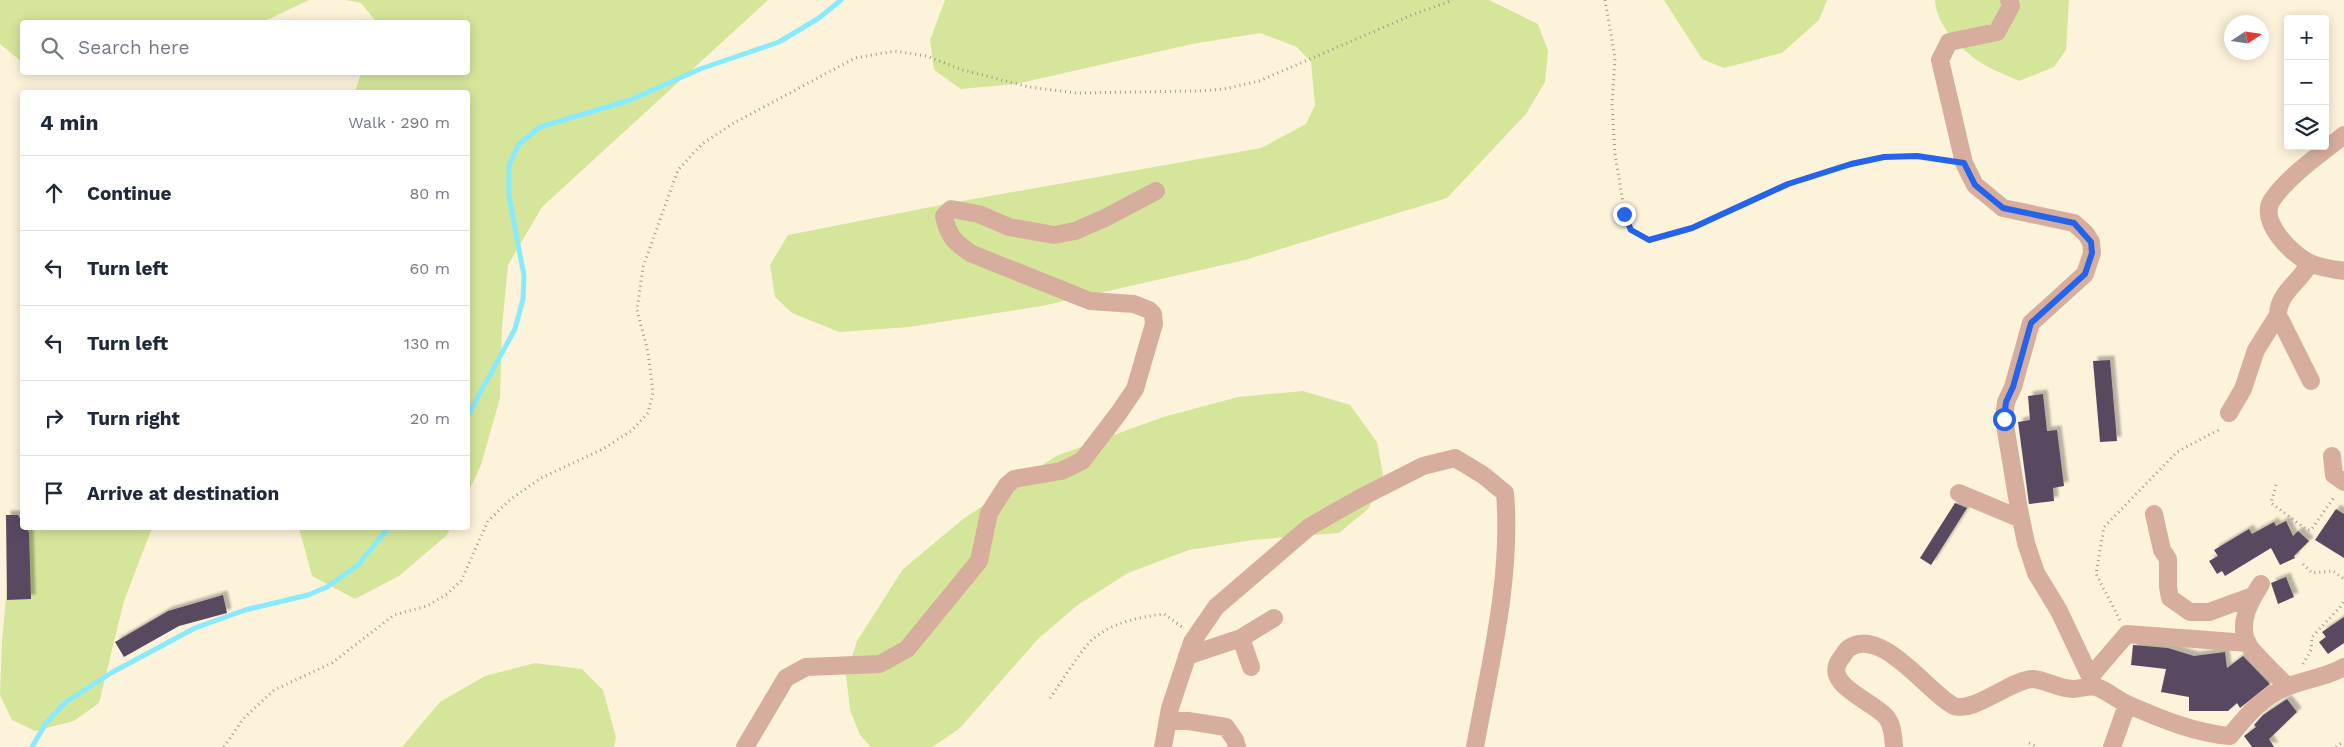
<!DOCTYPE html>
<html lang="en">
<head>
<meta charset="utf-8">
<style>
	body { margin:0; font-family:"Work Sans",sans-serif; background:#f6f6f7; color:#1f2937 }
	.controls { position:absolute; right:15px; top:15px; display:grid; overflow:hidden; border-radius:5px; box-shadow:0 2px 12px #0003 }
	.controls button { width:45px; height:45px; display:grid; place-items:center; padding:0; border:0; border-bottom:1px solid #e0e1e3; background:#fff; color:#1f2937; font:25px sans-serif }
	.compass { position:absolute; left:2224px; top:15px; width:45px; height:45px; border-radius:50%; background:#fff; box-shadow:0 2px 12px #0003; rotate:78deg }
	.stop { position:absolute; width:15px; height:15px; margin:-11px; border:4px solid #2563eb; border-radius:50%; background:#fff }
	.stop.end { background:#2563eb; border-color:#fff; box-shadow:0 1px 5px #0008 }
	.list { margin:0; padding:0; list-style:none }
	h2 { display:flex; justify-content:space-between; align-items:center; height:65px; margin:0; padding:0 20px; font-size:21px }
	h2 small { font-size:16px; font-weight:400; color:#747a83 }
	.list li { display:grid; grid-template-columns:32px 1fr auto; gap:15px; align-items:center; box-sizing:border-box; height:75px; padding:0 20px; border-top:1px solid #e0e1e3 }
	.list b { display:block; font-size:19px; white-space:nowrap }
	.list em { font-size:16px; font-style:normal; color:#747a83 }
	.icon { flex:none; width:28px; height:28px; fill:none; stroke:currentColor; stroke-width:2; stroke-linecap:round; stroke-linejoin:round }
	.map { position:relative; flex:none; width:2344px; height:747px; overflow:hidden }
	.search { position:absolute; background:#fff; box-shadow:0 2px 12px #0003; left:20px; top:20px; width:450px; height:55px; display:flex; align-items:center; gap:12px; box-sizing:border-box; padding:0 18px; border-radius:5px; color:#747a83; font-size:19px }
	.panel { position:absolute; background:#fff; box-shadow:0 2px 12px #0003; left:20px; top:90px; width:450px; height:440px; border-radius:5px }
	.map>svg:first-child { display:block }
	.green { fill:#d5e69b }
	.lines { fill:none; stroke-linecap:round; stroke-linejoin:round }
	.stream { stroke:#88eafc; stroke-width:5 }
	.building { fill:#584960; filter:url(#shadow) }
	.path { stroke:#a39b89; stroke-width:3; stroke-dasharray:1 4; stroke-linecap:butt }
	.street { stroke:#d7ae9e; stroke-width:18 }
	.route { stroke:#2563eb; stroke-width:6 }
</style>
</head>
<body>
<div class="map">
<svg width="2344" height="747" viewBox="0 0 2344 747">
	<defs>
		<filter id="shadow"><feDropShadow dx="4.5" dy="-4.5" stdDeviation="1" flood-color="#0004"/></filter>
	</defs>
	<rect width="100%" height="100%" fill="#fdf3db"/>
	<path class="green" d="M0 0H309L269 19 257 22H22V62L0 44Z
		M346 0H768L542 207 508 265 502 327 500 398 481 465 468 493V92H355L361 73 468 72V22H374L375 20 361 3Z
		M945 0H1489L1538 24 1548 51 1545 82 1526 114 1447 198 1245 260 1042 306 909 327 839 332 792 313 775 297 770 265 788 235 951 203 1261 148 1306 124 1315 105 1311 62 1297 47 1260 33 1192 44 1016 84 961 89 934 70 930 40Z
		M1664 0H1827L1819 20 1782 53 1724 68 1702 59Z
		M1935 0H2069L2066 50 2054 67 2019 81C2007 75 1991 70 1980 62 1960 49 1936 25 1935 0Z
		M1303 391 1350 405 1377 442 1384 480 1368 509 1339 533 1253 540 1189 550 1128 573 1079 604 1038 639 959 729 932 747H871L860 735 850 710 846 674 857 641 903 569 963 519 1056 456 1163 417 1238 397Z
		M22 516V528H152L124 601 99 703 74 721 35 731 12 720 0 695 2 641 8 577Z
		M299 528H450L447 535 399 576 355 599 312 576Z
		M535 663 582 669 603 690 616 737 614 747H402L440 702 485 676Z"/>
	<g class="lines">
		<path class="stream" d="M468 415 515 329 523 299 524 276 509 196V165L519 144 540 127 630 100 700 69 779 42 819 18 841 0
			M32 747 46 723 66 702 111 673 195 628 245 610 308 595 327 587 358 565 388 528"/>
	</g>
	<path class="building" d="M2110 360 2117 441 2100 442 2093 361Z
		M2043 394 2047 431 2057 430 2064 486 2053 488 2054 501 2029 504 2018 422 2030 420 2028 396Z
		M1955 503 1967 508 1931 565 1920 558Z
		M2336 509 2344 514V558L2315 540Z
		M6 515H18L22 522V528H26L29 533 31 599 7 600Z
		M2286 521 2293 536 2298 531 2309 541 2294 556 2295 558 2280 565 2271 548 2225 576 2222 571 2217 574 2209 561 2218 556 2214 550 2249 529 2252 534 2274 522 2276 526Z
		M2286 577 2294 597 2278 604 2271 583Z
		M223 595 227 613 179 626 124 657 115 642 168 611Z
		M2344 617V643L2328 654 2319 642 2326 637 2322 632Z
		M2133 645 2168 648 2194 656 2225 652 2227 668 2243 656 2270 684 2240 708 2237 703 2228 711H2189V697L2161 692 2166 669 2131 665Z
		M2287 699 2297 712 2269 739 2274 747H2252L2244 736 2256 727 2254 725 2263 715Z"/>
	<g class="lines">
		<path class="path" d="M1605 0 1615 58 1612 104 1615 155 1625 214 1631 230 1649 240 1692 228 1788 184 1851 164 1884 157 1917 156 1946 160
			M2276 485 2271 503 2307 530H2311L2335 496
			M2303 564 2312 573 2333 571 2344 579
			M2120 620 2096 574 2104 527 2177 452 2218 430 2220 426
			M2303 664 2311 650 2312 637 2342 605 2344 600
			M1050 698C1061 683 1081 649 1094 638 1114 622 1140 617 1164 614L1182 627
			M2029 743 2037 747
			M224 747 243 719 274 690 332 663 394 615 427 606 447 594 461 581 488 521 511 499 541 478 603 449 631 431 648 413 653 393 648 352 637 310 643 267 678 170 702 144 732 124 855 58 895 51 926 56 963 70 1029 87 1077 93 1197 91 1224 89 1259 81 1412 15 1453 0
			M2336 747 2344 741"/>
		<path class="street" d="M2009 0 2011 6 1997 32 1949 42 1940 60 1964 163 1975 185 2003 208 2074 223 2086 234 2091 242 2092 253 2085 274 2031 323 2013 387 2006 402 2004 419 2019 509 2026 543 2036 573 2059 611 2095 687
			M2344 135C2322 153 2288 176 2272 200 2258 221 2292 255 2310 263 2320 268 2333 269 2344 271
			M2310 263C2300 282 2278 293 2278 315L2311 381
			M2229 413 2243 389 2256 350 2278 315
			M2332 456 2334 475 2344 482
			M1959 493 2021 519
			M2154 514 2162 550 2168 559V587L2170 598 2190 612H2209L2253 596
			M2261 584C2250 601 2238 622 2247 643 2251 651 2279 678 2287 686
			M1241 638 1251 667
			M1187 656 1241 638 1274 618
			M2090 677 2127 634 2248 643
			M1168 721H1188L1226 727 1235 740 1237 747
			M745 747 786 678 806 667 880 664 907 649 979 561 989 513 1007 485 1014 479 1061 471 1082 461 1118 414 1135 389 1154 324 1153 314 1149 310 1134 304 1090 301 972 254C955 243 948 236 944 216L951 209 979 214 1009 227 1054 235 1075 231 1105 218 1156 191
			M1163 747 1170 708 1192 642 1216 607 1309 527 1360 498 1423 466 1455 458 1483 475 1505 493C1512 578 1490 664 1475 747
			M1894 747C1893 737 1893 726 1887 718 1876 702 1818 684 1842 657 1844 654 1846 650 1849 648 1881 626 1927 691 1952 705 1971 716 2011 679 2033 679 2046 680 2059 689 2073 689 2080 689 2089 685 2096 687 2107 690 2118 701 2129 705 2161 719 2195 733 2230 736 2246 716 2264 695 2289 686 2307 679 2327 677 2344 667
			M2112 747 2127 705"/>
	</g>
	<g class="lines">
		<path class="route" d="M1624 214 1631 230 1649 240 1692 228 1788 184 1851 164 1884 157 1917 156 1964 163 1975 185 2003 208 2074 223 2091 242 2092 253 2085 274 2031 323 2013 387 2006 402 2004 419"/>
	</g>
</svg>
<div class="controls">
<button>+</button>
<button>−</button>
<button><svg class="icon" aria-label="layers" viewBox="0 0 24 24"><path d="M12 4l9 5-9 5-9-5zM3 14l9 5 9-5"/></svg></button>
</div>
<svg class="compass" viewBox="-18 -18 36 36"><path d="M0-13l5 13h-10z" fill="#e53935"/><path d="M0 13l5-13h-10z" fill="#747a83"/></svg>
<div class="stop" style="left:2004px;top:419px"></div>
<div class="stop end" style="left:1624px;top:214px"></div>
<div class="search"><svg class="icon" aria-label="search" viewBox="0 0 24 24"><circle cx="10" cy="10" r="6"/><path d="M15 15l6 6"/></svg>Search here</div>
<section class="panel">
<h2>4 min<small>Walk · 290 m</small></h2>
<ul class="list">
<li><svg class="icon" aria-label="ahead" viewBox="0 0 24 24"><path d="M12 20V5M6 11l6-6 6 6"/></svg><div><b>Continue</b></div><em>80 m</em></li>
<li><svg class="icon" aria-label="left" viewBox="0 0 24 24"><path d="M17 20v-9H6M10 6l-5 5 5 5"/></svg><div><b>Turn left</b></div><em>60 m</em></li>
<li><svg class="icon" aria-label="left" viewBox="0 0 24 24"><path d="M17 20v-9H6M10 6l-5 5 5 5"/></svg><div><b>Turn left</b></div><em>130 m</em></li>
<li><svg class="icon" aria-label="right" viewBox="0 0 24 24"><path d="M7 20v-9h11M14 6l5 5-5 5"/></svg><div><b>Turn right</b></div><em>20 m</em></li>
<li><svg class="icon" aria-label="arrive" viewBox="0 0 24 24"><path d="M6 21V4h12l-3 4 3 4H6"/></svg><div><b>Arrive at destination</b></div></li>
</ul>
</section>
</div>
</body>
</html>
